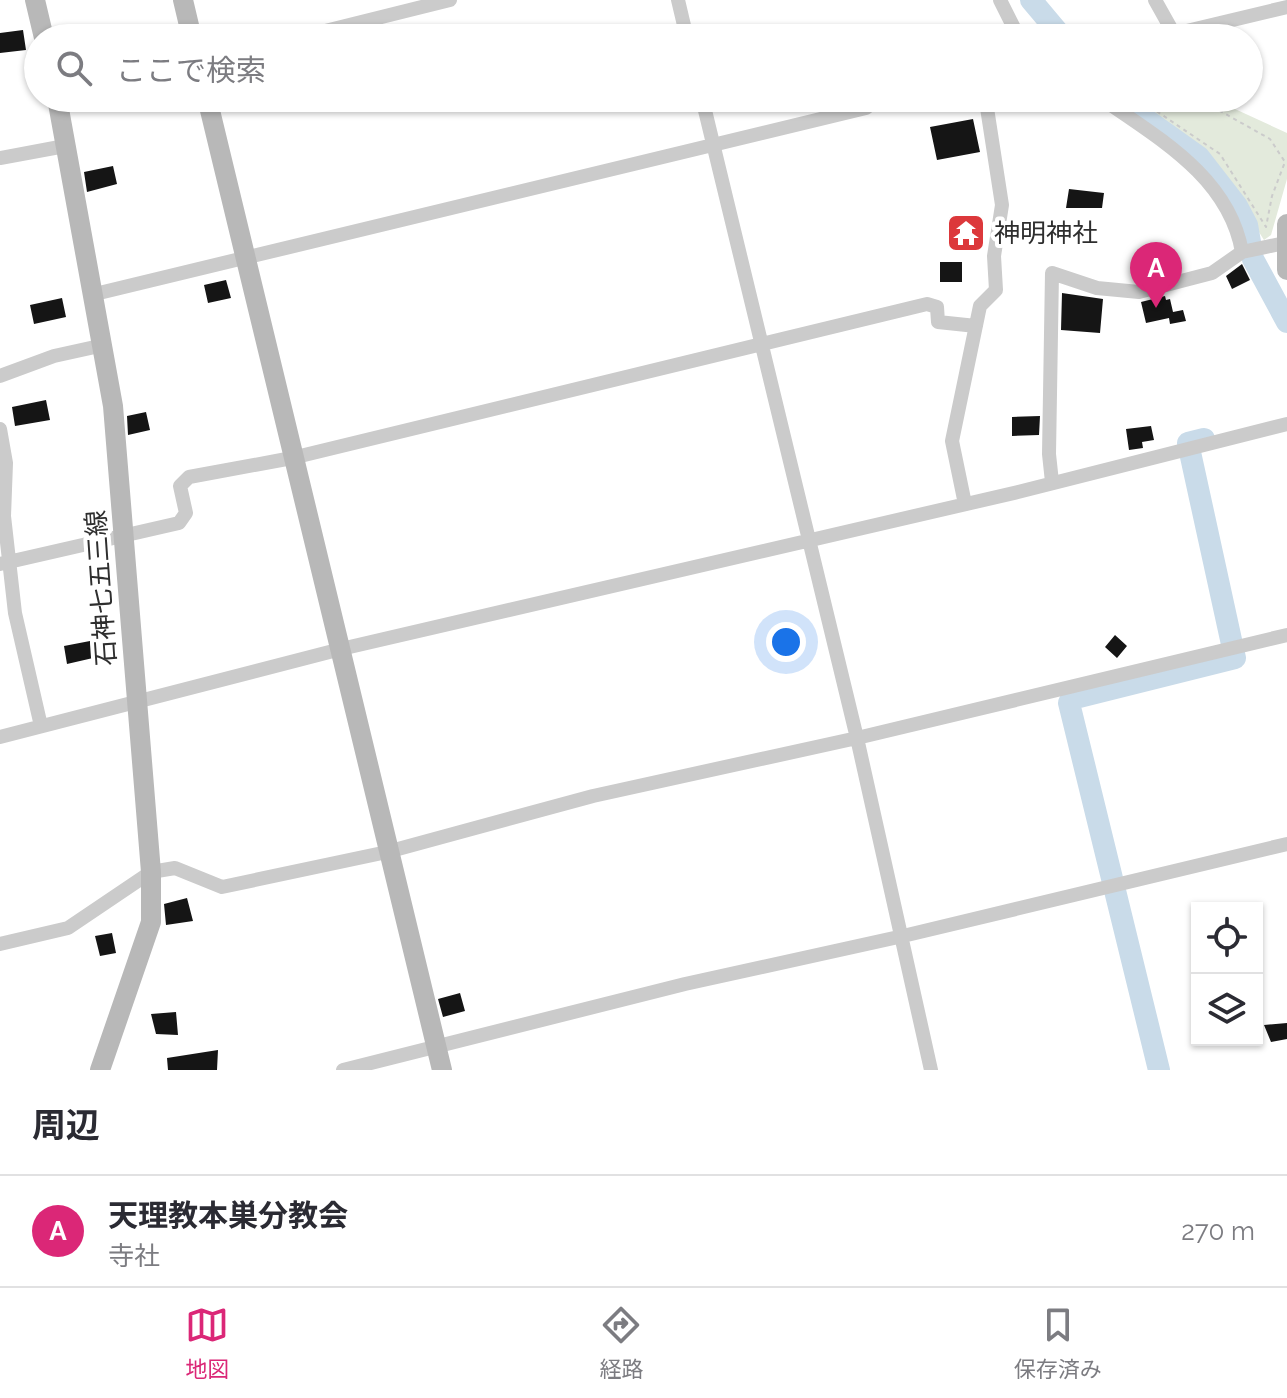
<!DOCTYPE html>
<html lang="ja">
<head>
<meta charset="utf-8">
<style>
	body { margin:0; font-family:Raleway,"Noto Sans JP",sans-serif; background:#f2f2f3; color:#2b2b33 }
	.controls { position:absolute; right:24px; bottom:24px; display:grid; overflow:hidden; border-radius:0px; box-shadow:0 2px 6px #0004 }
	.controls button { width:72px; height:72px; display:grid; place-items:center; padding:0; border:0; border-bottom:2px solid #e1e1e2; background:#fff; color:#2b2b33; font:40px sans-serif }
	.you { position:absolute; left:786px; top:642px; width:28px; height:28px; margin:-20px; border:6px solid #fff; border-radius:50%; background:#1a73e8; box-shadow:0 0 0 12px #1a73e833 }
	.badge { display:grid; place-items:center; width:52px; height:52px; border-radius:50%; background:#db2777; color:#fff; font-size:26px; font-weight:700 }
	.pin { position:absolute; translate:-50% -66px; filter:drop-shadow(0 2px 4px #0008) }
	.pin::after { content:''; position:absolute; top:42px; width:28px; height:24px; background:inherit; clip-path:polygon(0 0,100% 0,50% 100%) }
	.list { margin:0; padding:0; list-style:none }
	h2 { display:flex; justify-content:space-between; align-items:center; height:104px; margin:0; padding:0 32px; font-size:34px }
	h2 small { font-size:26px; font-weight:400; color:#7c7c81 }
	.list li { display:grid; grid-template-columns:52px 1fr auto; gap:24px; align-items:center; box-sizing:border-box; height:112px; padding:0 32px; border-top:2px solid #e1e1e2 }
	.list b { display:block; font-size:30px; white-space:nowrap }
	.list p { margin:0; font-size:26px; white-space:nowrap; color:#7c7c81 }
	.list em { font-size:26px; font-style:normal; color:#7c7c81 }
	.icon { flex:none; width:44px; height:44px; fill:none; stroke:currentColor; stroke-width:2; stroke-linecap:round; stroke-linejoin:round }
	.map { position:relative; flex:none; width:1287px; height:1070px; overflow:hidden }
	.search { position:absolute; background:#fff; box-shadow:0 2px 6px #0004; left:24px; right:24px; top:24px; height:88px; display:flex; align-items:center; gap:20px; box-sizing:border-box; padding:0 28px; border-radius:44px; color:#7c7c81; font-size:30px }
	.sheet { height:216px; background:#fff }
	nav { display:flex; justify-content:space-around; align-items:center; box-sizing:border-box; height:112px; border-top:2px solid #e1e1e2; background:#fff; font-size:22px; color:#7c7c81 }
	nav a { display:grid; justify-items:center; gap:4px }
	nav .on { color:#db2777 }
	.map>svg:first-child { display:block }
	.green { fill:#e3eadc }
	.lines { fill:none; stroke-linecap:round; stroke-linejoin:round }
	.river { stroke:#c9dbe9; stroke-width:22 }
	.building { fill:#151515 }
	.path { stroke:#cbcbcb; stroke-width:2; stroke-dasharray:4 4; stroke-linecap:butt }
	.street { stroke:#cbcbcb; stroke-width:14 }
	.secondary { stroke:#b8b8b8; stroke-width:20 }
	.labels { text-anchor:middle; stroke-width:8; stroke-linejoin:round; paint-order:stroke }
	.poi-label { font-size:26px; fill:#2e2e2e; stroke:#fff; text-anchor:start }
	.street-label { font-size:26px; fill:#2e2e2e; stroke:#fff }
</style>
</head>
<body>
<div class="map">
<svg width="1287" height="1070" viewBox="0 0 1287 1070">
	<rect width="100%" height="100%" fill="#fff"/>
	<path class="green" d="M1123 98H1211L1287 133V179L1271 235 1264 240C1244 208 1223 173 1196 148 1174 128 1143 120 1123 98Z"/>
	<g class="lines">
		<path class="river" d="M1031 0 1063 38
			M1116 98 1199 157 1237 206 1247 225 1253 259 1287 322
			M1159 1070 1069 703 1071 699 1235 658 1188 443 1204 439"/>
	</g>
	<path class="building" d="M23 30 26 50 0 53V33Z
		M973 119 980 152 937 160 930 127Z
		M113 166 117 184 87 192 84 172Z
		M1069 189 1104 193 1102 208H1066Z
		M961 224 974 227 971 241 958 239Z
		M940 262H962V282H940Z
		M1242 264 1250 280 1232 289 1226 276Z
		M226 280 231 298 208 303 204 285Z
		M1062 293 1103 299 1100 333 1061 330Z
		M1165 296 1166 300 1170 299 1173 312 1183 310 1186 321 1170 324 1169 318 1146 323 1141 302Z
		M62 298 66 317 34 324 30 305Z
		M46 400 50 420 15 426 12 407Z
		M146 412 150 430 128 435 127 416Z
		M1040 416 1039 435 1012 436V417Z
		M1151 426 1154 440 1142 442 1143 448 1129 450 1126 429Z
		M1115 635 1127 646 1117 658 1105 647Z
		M90 641 93 658 67 664 64 646Z
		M187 898 193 921 166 925 164 904Z
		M112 933 116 953 100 956 95 936Z
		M460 993 465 1011 443 1017 438 999Z
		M176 1012 178 1035 156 1034 151 1014Z
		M1287 1023V1039L1271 1042 1264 1025Z
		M218 1050 217 1070H168L167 1058Z"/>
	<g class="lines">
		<path class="path" d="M1137 98 1220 154 1266 227 1272 196 1285 162 1270 139 1197 98"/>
		<path class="street" d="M678 0 687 38
			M1000 0 1019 38
			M1155 0 1174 34 1287 7
			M297 38 450 0
			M702 98 857 738 931 1070
			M1101 98C1158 138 1229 177 1242 252
			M987 108 1004 98
			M0 158 65 146
			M95 294 866 108 879 98
			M0 376 54 356 104 345
			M0 429 6 463 4 516 15 613 41 726
			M1052 482 1049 454 1052 273 1097 288 1139 292 1212 273 1242 252 1285 243
			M965 504 952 441 980 306 996 290 994 256 1002 205 987 108 975 98
			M0 564 179 523 186 513 180 486 189 477 292 458 927 304 937 307 938 322 976 326
			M0 737 341 649 1018 492 1287 424
			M0 944 68 928 151 872 175 868 222 887 387 852 593 796 857 738 1287 635
			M343 1070 685 984 903 936 1287 844"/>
		<path class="secondary" d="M35 0 44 38
			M183 0 192 38
			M57 98 113 406 151 872V922L100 1070
			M207 98 442 1070
			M1287 224V270"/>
	</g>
	<defs>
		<symbol id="temple-square" viewBox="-11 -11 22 22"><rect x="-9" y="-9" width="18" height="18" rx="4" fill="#dc383b" stroke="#fff"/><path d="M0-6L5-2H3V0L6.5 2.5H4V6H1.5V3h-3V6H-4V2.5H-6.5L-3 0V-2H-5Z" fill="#fff"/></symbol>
	</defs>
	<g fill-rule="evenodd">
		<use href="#temple-square" x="944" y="211" width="44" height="44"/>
	</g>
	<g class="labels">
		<g class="poi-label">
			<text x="994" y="242">神明神社</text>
		</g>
		<g class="street-label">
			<text transform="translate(101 588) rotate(-94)" y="9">石神七五三線</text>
		</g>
	</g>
</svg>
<div class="controls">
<button><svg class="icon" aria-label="locate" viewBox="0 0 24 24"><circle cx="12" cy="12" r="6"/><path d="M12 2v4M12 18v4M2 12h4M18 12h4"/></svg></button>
<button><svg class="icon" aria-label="layers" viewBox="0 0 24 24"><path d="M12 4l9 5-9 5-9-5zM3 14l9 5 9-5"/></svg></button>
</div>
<div class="you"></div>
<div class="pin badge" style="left:1156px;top:308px">A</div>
<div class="search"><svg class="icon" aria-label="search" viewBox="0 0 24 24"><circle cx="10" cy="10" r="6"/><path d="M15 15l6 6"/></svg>ここで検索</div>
</div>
<section class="sheet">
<h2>周辺<small></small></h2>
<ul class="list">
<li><span class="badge">A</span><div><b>天理教本巣分教会</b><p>寺社</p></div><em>270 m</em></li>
</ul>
</section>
<nav>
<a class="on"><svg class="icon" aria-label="map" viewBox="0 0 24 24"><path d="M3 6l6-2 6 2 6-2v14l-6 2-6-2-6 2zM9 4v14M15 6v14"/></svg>地図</a>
<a><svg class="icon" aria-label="directions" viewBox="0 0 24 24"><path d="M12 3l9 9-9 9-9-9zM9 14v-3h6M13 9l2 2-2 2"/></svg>経路</a>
<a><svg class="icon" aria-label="saved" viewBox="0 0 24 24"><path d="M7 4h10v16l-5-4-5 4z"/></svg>保存済み</a>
</nav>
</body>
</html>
